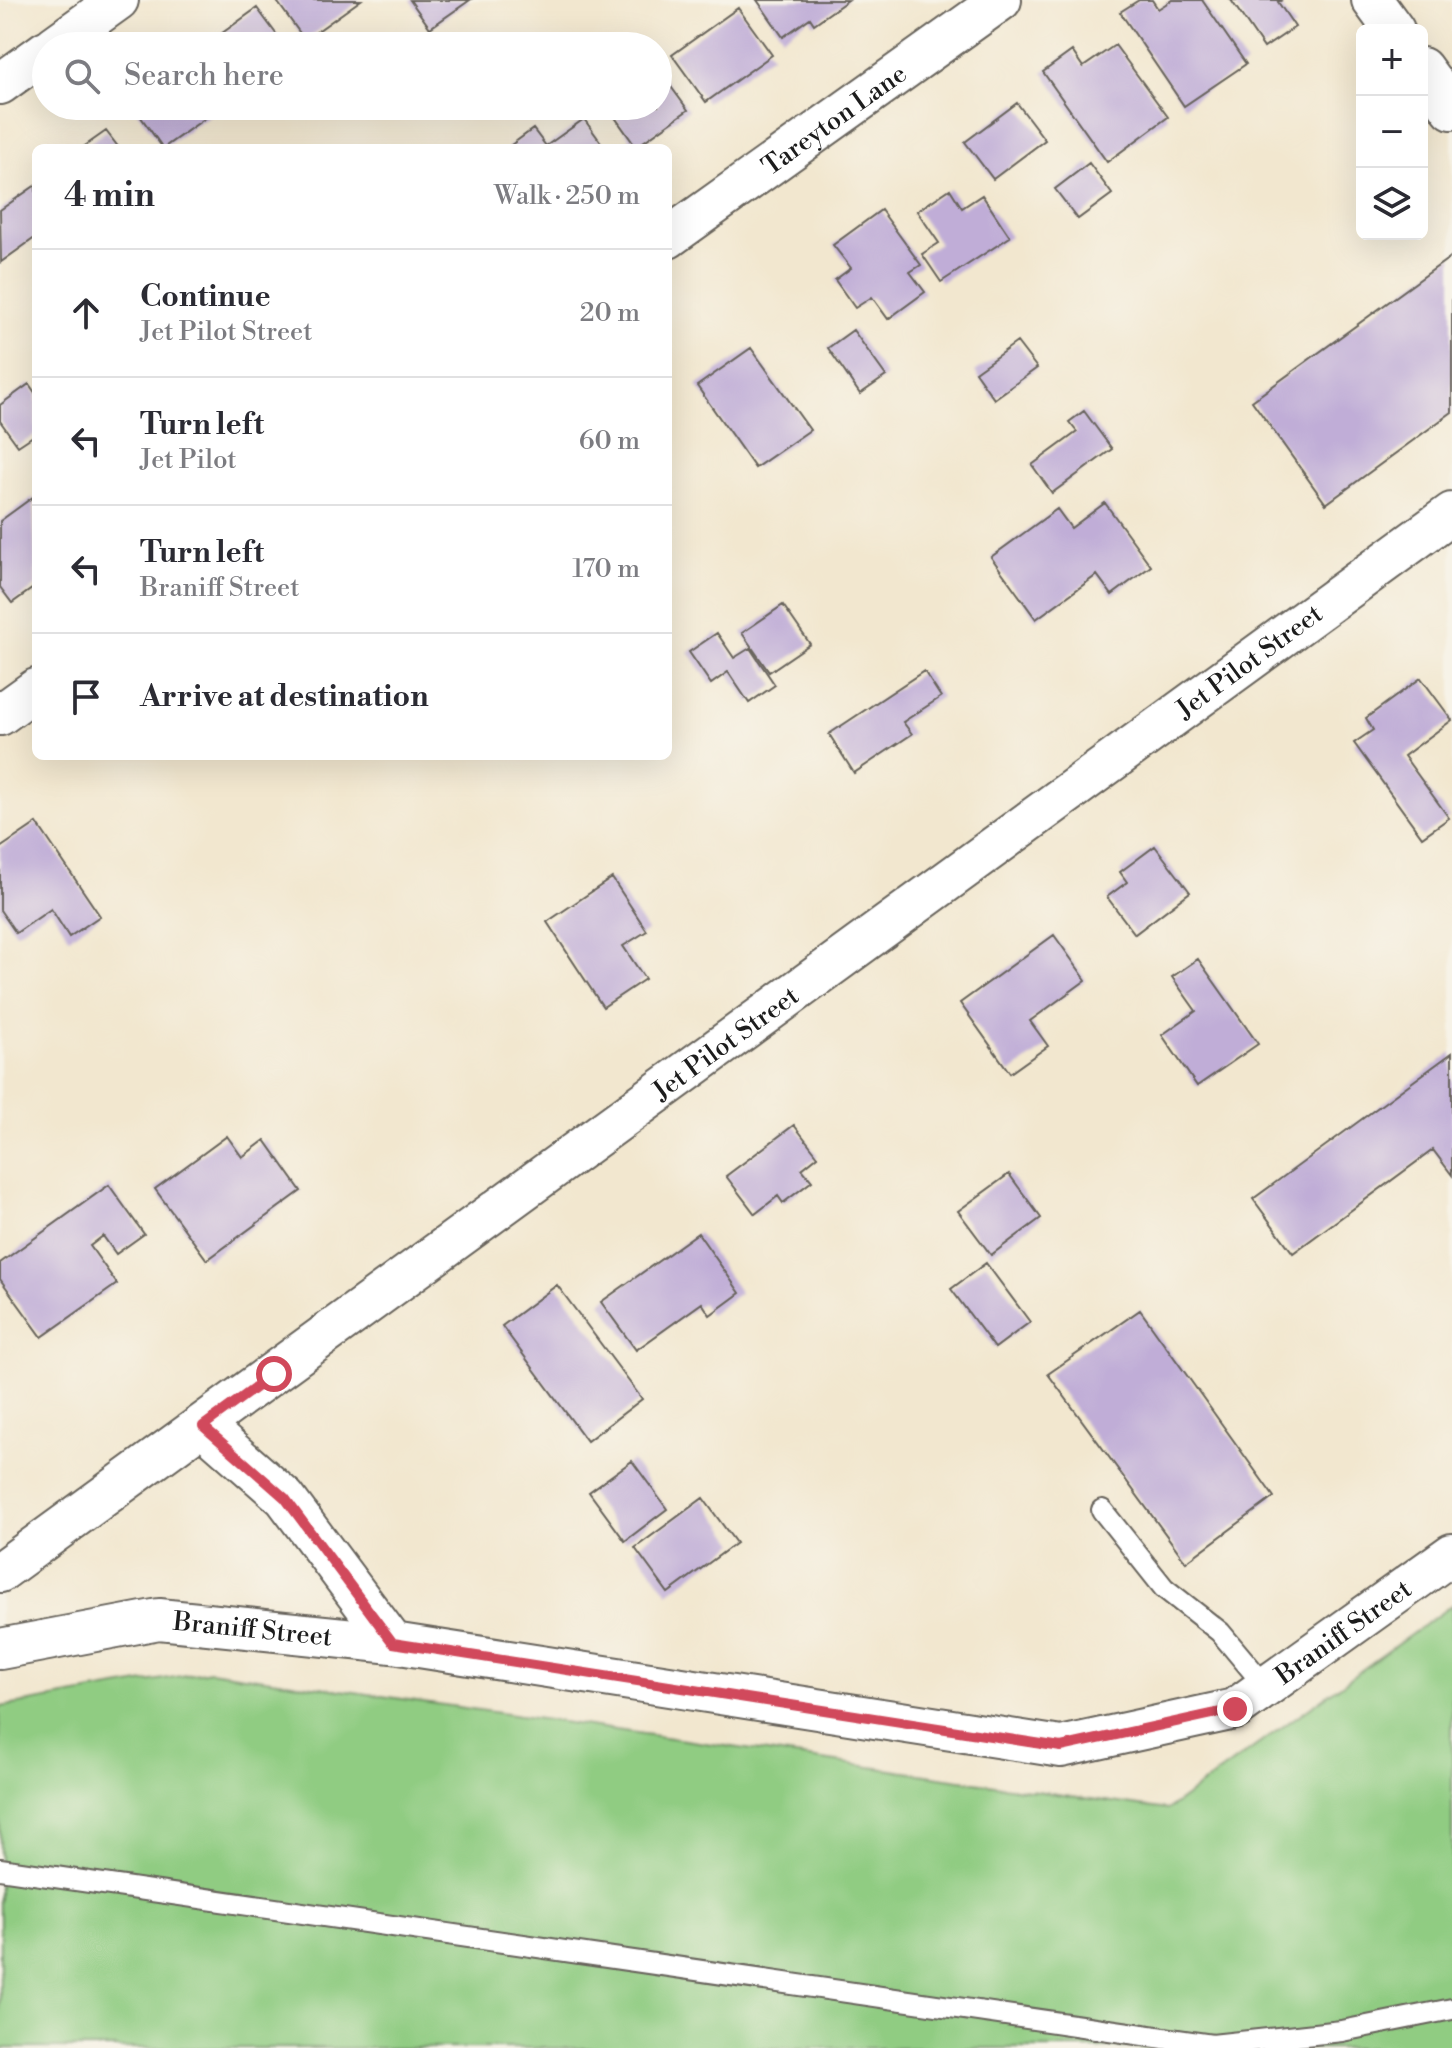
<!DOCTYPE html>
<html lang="en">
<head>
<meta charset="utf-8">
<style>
	body { margin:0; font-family:"Libre Bodoni",serif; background:#f2f2f3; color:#2b2b33 }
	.controls { position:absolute; right:24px; top:24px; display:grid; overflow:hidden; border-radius:12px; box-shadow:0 8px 32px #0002 }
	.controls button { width:72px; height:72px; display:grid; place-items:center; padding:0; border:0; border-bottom:2px solid #e1e1e2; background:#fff; color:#2b2b33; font:40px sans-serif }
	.stop { position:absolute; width:24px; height:24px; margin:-18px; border:6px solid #d1495b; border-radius:50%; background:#fff }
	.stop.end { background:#d1495b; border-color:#fff; box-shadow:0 2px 8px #0008 }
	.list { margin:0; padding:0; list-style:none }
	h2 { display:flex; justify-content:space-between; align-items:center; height:104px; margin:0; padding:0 32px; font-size:34px }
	h2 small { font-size:26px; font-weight:400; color:#7c7c81 }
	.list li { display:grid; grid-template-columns:52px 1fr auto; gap:24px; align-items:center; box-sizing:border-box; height:128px; padding:0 32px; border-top:2px solid #e1e1e2 }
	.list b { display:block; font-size:30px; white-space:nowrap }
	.list p { margin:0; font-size:26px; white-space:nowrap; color:#7c7c81 }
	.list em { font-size:26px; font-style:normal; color:#7c7c81 }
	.icon { flex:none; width:44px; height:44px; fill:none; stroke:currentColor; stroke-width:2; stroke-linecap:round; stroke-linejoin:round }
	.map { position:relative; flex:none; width:1452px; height:2048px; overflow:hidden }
	.search { position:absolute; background:#fff; box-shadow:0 8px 32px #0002; left:32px; top:32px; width:640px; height:88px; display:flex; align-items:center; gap:20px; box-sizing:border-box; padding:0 28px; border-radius:44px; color:#7c7c81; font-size:30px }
	.panel { position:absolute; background:#fff; box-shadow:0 8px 32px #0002; left:32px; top:144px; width:640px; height:616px; border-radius:12px }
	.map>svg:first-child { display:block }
	.green { fill:#90cc82; stroke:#56744f; stroke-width:2 }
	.building { fill:#c0add7 }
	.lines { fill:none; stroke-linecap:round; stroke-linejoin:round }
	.service-casing { stroke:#67635b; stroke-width:24 }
	.minor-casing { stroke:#67635b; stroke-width:44 }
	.service { stroke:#fff; stroke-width:20 }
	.minor { stroke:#fff; stroke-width:40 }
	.route { stroke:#d1495b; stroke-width:10 }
	.labels { text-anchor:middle; stroke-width:7; stroke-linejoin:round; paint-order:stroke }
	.street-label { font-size:26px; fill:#1c1c1c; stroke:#f7f3e8 }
</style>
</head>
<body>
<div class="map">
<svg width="1452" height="2048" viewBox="0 0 1452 2048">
	<rect width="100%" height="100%" fill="#f7f3e8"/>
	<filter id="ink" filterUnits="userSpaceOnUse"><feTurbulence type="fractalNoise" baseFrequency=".0125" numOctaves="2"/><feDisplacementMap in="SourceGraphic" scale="16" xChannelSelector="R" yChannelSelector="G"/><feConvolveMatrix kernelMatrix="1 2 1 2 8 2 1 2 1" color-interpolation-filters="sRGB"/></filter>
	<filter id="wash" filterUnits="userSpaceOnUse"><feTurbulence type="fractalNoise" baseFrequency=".006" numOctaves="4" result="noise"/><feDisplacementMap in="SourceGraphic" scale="32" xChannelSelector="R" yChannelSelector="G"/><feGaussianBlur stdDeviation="1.8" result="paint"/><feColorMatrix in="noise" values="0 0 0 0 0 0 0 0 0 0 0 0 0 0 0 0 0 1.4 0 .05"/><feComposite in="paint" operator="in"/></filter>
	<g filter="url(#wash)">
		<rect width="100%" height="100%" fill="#f2e7cf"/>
		<path class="green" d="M1452 1605V2048H0V1707L210 1671 1167 1810Z"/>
		<g id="blocks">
			<path class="building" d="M276 0H361L305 40Z
				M410 0H470L430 28Z
				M757 0H848L814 24 810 18 783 37Z
				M1139 0H1152L1158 9 1172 0H1202L1246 64 1184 106 1120 12Z
				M1231 0H1282L1278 2 1295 27 1264 48Z
				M257 8 285 46H208L207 44Z
				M738 8 772 55 706 102 672 55Z
				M1115 45 1168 117 1107 162 1043 72 1072 51 1083 67Z
				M658 69 688 110 636 147 607 106H658Z
				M1017 103 1045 140 993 179 965 142Z
				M133 106H210L214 112 163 148Z
				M584 119 605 148H507L533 129 546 146Z
				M106 131 119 148H82Z
				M1089 163 1112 194 1078 219 1055 189Z
				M36 185V237L1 262 0 210Z
				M950 189 962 208 982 195 1010 237 941 282 922 254 939 243 917 211Z
				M881 210 921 265 910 272 925 292 888 319 872 297 855 308 835 280 851 268 833 245Z
				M1452 256V412L1326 504 1252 401Z
				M853 330 886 376 860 394 828 348Z
				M1017 342 1037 368 994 399 975 372Z
				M751 348 810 430 755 468 697 386Z
				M29 384 36 394V434L18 446 0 421V405Z
				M1084 411 1112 449 1052 493 1032 465 1077 432 1069 422Z
				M33 497 36 586 12 603 0 587V521Z
				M1105 503 1151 566 1112 595 1097 575 1036 619 991 557 1057 509 1071 528Z
				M783 605 810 644 769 672 742 633Z
				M717 633 734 658 750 648 775 685 749 703 728 672 711 684 689 652Z
				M924 671 941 697 903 722 912 734 854 773 829 734Z
				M1421 678 1452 720 1404 756 1449 818 1422 837 1354 743 1373 730 1366 718Z
				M37 823 100 916 69 937 51 909 16 933 0 910V848Z
				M1155 846 1190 892 1135 934 1107 897 1127 882 1120 872Z
				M612 878 647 931 623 946 645 979 603 1007 547 922Z
				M1054 935 1086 980 1030 1021 1048 1046 1010 1073 960 1003Z
				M1198 959 1258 1044 1197 1086 1162 1035 1196 1011 1172 977Z
				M1452 1053V1175L1433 1150 1293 1253 1253 1199Z
				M794 1125 818 1156 802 1169 812 1181 783 1203 778 1196 755 1214 726 1176Z
				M227 1136 242 1157 265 1140 301 1191 207 1260 155 1189Z
				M1009 1174 1041 1218 991 1255 958 1211Z
				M109 1185 144 1234 116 1254 103 1236 90 1246 117 1284 42 1337 0 1279V1263Z
				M698 1233 740 1293 710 1315 702 1303 636 1350 601 1302Z
				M986 1263 1030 1322 995 1348 951 1289Z
				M557 1285 642 1399 587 1441 502 1326Z
				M1140 1310 1274 1497 1186 1562 1048 1374Z
				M632 1461 667 1509 625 1541 589 1492Z
				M703 1498 736 1543 668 1593 635 1548Z"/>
		</g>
	</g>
	<g filter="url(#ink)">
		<use href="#blocks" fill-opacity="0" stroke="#67635b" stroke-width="2"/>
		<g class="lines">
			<defs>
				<path id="service" d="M1102 1510 1164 1588 1220 1632 1266 1687
					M0 1869 1212 2045 1342 2031 1452 2009"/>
				<g id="minor">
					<path d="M1372 0 1394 30"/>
					<path d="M54 46 118 0"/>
					<path d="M1422 68 1452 109"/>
					<path d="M0 84 46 51"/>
					<path id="s1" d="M668 238 1001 0"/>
					<path d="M0 715 36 689"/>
					<path d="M203 1426 285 1498 393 1643"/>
					<path id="s2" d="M0 1572 1452 513"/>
					<path id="s3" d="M0 1649 159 1619 393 1643 1061 1747 1235 1709 1452 1554"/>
				</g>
			</defs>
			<use href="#service" class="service-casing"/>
			<use href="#minor" class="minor-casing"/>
			<use href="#service" class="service"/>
			<use href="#minor" class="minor"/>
		</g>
	</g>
	<g class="lines" filter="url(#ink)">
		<path class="route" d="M274 1374 203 1426 285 1498 393 1643 1061 1747 1235 1709"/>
	</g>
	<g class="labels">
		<g class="street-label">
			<text dy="9" stroke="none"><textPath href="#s1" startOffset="204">Tareyton Lane</textPath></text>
			<text dy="9" stroke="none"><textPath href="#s2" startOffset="1546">Jet Pilot Street</textPath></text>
			<text dy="9" stroke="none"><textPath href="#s2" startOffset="898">Jet Pilot Street</textPath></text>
			<text dy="9" stroke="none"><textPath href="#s3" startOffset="256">Braniff Street</textPath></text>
			<text dy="9" stroke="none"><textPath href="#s3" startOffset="1384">Braniff Street</textPath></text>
		</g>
	</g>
</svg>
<div class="controls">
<button>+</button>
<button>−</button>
<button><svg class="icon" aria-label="layers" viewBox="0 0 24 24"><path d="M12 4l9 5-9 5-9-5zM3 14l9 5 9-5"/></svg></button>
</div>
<div class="stop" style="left:274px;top:1374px"></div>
<div class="stop end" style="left:1235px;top:1709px"></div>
<div class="search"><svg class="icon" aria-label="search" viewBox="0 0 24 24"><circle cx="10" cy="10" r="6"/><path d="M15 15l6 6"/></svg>Search here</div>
<section class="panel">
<h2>4 min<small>Walk · 250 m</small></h2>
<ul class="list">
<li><svg class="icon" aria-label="ahead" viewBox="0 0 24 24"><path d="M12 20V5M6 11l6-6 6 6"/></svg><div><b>Continue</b><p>Jet Pilot Street</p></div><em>20 m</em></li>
<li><svg class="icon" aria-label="left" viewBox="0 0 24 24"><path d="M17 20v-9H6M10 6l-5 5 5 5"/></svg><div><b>Turn left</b><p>Jet Pilot</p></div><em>60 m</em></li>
<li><svg class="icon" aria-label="left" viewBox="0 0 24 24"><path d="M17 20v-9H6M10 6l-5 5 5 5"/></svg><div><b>Turn left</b><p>Braniff Street</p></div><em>170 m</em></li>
<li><svg class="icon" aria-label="arrive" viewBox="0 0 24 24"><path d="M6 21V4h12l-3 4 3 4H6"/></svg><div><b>Arrive at destination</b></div></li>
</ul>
</section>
</div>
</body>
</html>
